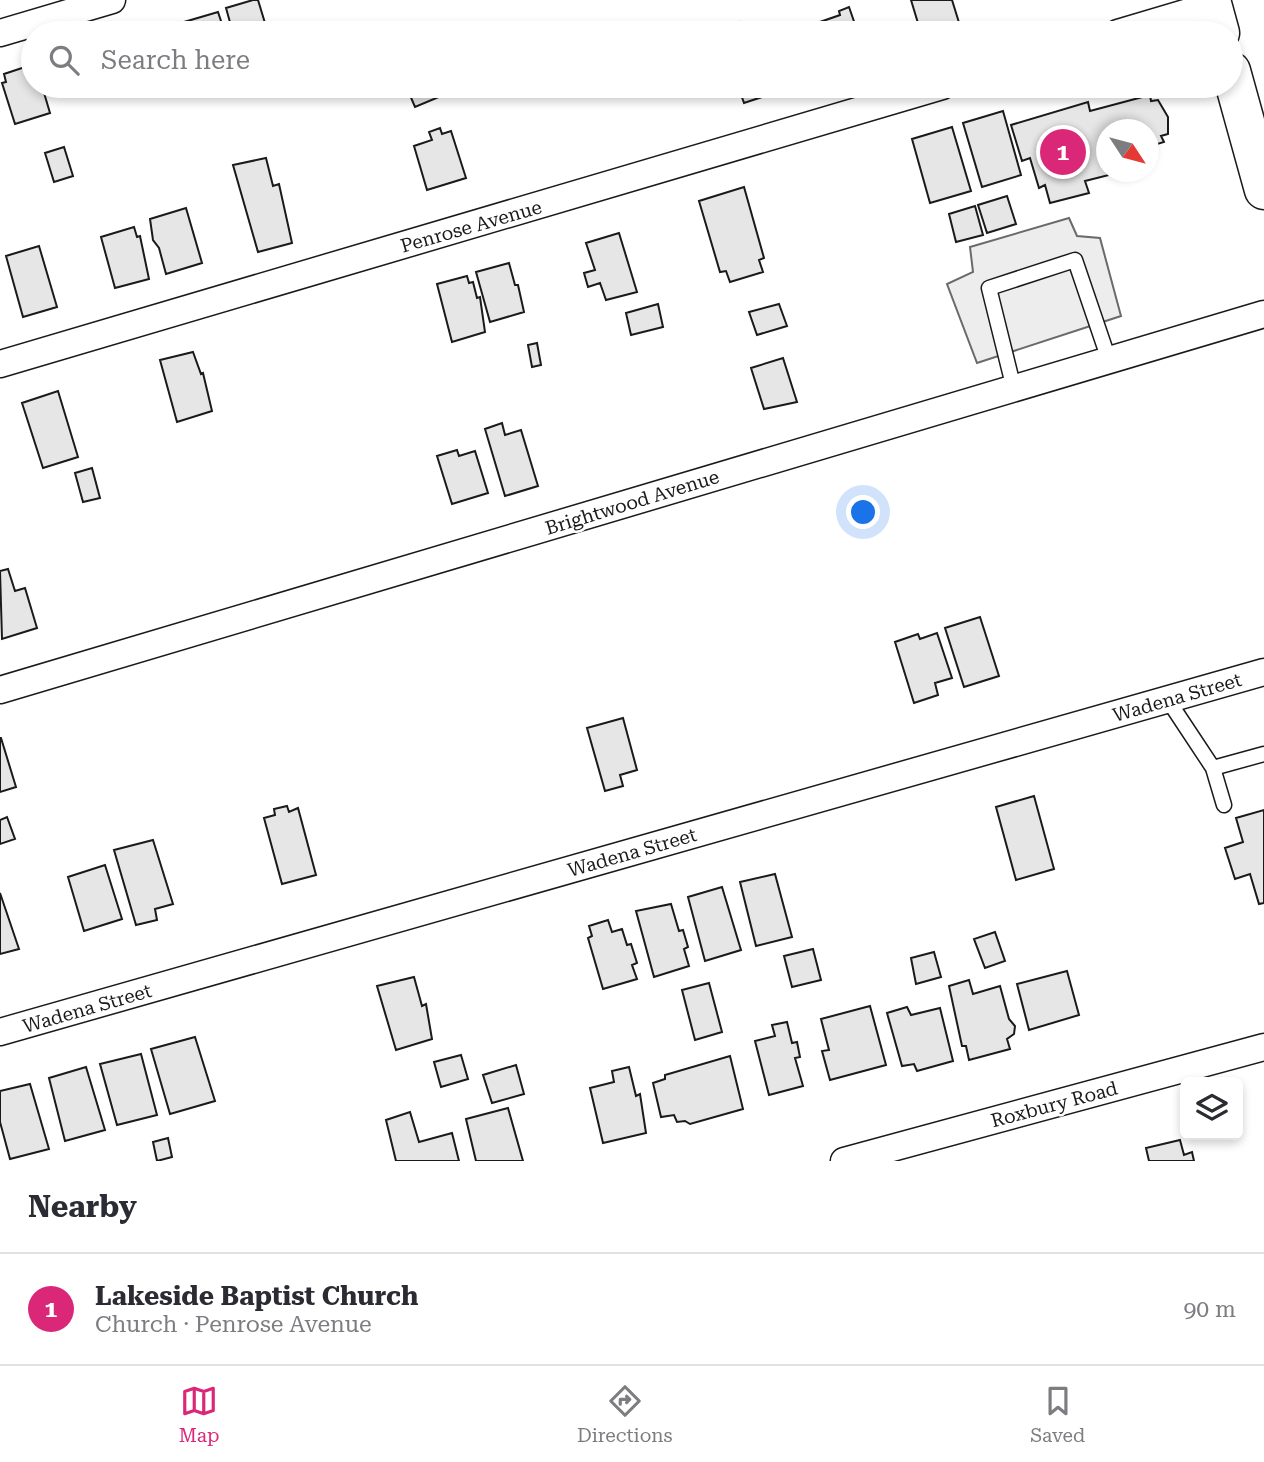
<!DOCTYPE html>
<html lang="en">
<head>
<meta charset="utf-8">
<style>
	body { margin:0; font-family:"Roboto Serif",serif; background:#f2f2f3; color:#2b2b33 }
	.controls { position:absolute; right:21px; bottom:21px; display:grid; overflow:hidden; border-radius:10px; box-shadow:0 4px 10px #0003 }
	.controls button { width:63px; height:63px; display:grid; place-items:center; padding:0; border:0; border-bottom:2px solid #e1e1e2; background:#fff; color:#2b2b33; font:35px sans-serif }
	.compass { position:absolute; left:1096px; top:119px; width:63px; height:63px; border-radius:50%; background:#fff; box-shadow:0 4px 10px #0003; rotate:126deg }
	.you { position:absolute; left:864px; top:513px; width:24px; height:24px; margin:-18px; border:5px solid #fff; border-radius:50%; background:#1a73e8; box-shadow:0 0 0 10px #1a73e833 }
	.badge { display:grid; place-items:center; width:46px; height:46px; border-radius:50%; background:#db2777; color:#fff; font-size:23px; font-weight:700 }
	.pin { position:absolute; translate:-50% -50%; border:4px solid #fff; box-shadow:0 2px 7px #0006 }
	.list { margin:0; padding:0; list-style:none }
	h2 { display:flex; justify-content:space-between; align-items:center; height:91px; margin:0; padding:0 28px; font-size:30px }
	h2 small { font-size:23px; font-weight:400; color:#7c7c81 }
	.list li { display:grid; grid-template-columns:46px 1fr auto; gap:21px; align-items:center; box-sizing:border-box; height:112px; padding:0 28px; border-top:2px solid #e1e1e2 }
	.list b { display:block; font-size:26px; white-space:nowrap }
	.list p { margin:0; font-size:23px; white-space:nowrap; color:#7c7c81 }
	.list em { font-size:23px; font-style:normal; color:#7c7c81 }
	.icon { flex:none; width:38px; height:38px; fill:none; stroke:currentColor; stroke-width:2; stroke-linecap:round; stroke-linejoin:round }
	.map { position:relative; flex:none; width:1264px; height:1161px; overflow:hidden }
	.search { position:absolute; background:#fff; box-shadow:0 4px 10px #0003; left:21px; right:21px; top:21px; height:77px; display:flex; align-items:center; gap:18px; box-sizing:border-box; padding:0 24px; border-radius:38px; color:#7c7c81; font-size:26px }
	.sheet { height:203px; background:#fff }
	nav { display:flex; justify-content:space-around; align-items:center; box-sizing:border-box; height:98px; border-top:2px solid #e1e1e2; background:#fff; font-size:19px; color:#7c7c81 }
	nav a { display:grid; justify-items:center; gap:4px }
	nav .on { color:#db2777 }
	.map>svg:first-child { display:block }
	.parking { fill:#ededed; stroke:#6a6a6a; stroke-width:2 }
	.building { fill:#e6e6e6; stroke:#1a1a1a; stroke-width:2 }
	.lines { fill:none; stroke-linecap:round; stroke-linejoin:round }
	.lane-casing { stroke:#1a1a1a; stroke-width:17 }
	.street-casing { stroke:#1a1a1a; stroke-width:29 }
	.primary-casing { stroke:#1a1a1a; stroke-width:41 }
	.lane { stroke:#fff; stroke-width:14 }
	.street { stroke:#fff; stroke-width:26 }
	.primary { stroke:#fff; stroke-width:38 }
	.labels { text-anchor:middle; stroke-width:5; stroke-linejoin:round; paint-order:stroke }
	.street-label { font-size:19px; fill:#1a1a1a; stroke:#fff }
</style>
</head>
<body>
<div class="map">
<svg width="1264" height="1161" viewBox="0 0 1264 1161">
	<rect width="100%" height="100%" fill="#fff"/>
	<path class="parking" d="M1069 218 1077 236 1100 238 1121 316 977 363 947 284 973 272 970 247Z"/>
	<path class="building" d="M253 0H258L268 33H233L226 8Z
		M911 0H952L961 29 946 33H921Z
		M849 7 858 33H823L820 22 840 15 839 11Z
		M218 12 225 33H187L184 22Z
		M740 22 742 29 757 24 759 33H722L729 30 728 26Z
		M28 66 30 73 33 71V86H42L50 113 15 124 2 83 6 82 4 74Z
		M406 86H442L446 94 415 107Z
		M738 86H775L777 92 744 103Z
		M1150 95 1151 101 1158 100 1168 117V134L1161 136 1164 142 1148 147V130H1106V172L1113 174 1085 181 1089 193 1050 203 1045 185 1039 188 1030 158 1022 161 1011 125 1088 102 1090 111Z
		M1003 111 1021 175 982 187 963 123Z
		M952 127 971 191 930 203 912 139Z
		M440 128 442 134 451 131 466 178 427 190 414 146 432 140 429 132Z
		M64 147 73 176 54 182 45 153Z
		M266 158 273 186 279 184 292 243 258 252 233 165Z
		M744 187 764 258 759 260 763 272 730 282 726 271 720 272 699 201Z
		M1007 196 1016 224 987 233 978 205Z
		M975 206 983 235 956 242 949 214Z
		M186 208 202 263 166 274 159 248 153 240 150 219Z
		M134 227 137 237 140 236 149 279 115 288 101 237Z
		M619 233 637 292 606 300 600 283 588 287 584 273 595 270 586 243Z
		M39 246 57 307 23 317 6 256Z
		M509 263 515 285H518L524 312 490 322 476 272Z
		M467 276 469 283 473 282 477 298 480 297 485 332 452 342 437 284Z
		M658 304 663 327 631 335 626 313Z
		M779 304 787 326 757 335 749 312Z
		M537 343 541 365 532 367 528 345Z
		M193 352 201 374 203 373 212 411 177 422 160 360Z
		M783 358 797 402 764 409 751 368Z
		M58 391 78 457 43 468 22 403Z
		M502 423 505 435 521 430 538 486 505 496 485 429Z
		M457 450 459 456 475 451 488 493 452 504 437 456Z
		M92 468 100 498 83 502 75 473Z
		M8 569 15 591 25 588 37 628 2 639 0 571Z
		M980 617 999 676 964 687 945 628Z
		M937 633 952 678 935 683 938 695 914 703 895 642 918 634 920 639Z
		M623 718 637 770 620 775 623 786 605 791 587 728Z
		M1 738 16 787 0 792V738Z
		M1034 796 1054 869 1016 880 996 807Z
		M287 806 289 812 298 808 316 875 282 884 264 818 275 815 274 809Z
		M1264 810V903L1259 904 1250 874 1235 879 1225 848 1243 842 1236 818Z
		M7 817 15 839 0 844V820Z
		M153 840 173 904 155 909 157 920 136 925 114 850Z
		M105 865 122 919 84 931 68 877Z
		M775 874 792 937 756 946 740 882Z
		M722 887 741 950 705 961 688 897Z
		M0 893 19 949 0 954Z
		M671 904 679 931 683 930 688 947 684 949 689 966 654 977 636 911Z
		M608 920 612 932 622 929 627 945 631 944 637 963 632 965 637 979 603 989 588 938 592 936 589 926Z
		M995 932 1005 961 985 968 974 939Z
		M813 949 821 980 792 987 784 956Z
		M934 952 941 977 916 984 911 958Z
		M1067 971 1079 1015 1029 1030 1017 984Z
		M414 977 422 1006 426 1004 432 1039 396 1050 377 986Z
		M969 980 973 994 1000 986 1009 1019 1015 1026 1014 1034 1007 1039 1010 1049 969 1060 966 1046H962L949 986Z
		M709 983 722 1032 695 1040 682 990Z
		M870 1006 886 1065 830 1080 822 1051 829 1050 821 1019Z
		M907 1007 911 1015 940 1008 953 1061 917 1071 914 1064 902 1066 887 1013Z
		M787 1022 792 1043 797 1042 800 1057 795 1058 803 1086 769 1095 755 1041 775 1036 772 1025Z
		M195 1037 215 1101 170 1114 151 1049Z
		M141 1054 157 1115 117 1125 100 1064Z
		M461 1055 468 1079 441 1087 434 1062Z
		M730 1056 743 1109 690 1124 685 1121 677 1122 674 1115 661 1117 653 1083 665 1079V1075Z
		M516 1065 524 1094 492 1103 483 1075Z
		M86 1067 105 1130 65 1141 49 1078Z
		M629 1067 636 1096 640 1094 646 1133 603 1143 590 1088 614 1082 612 1071Z
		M30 1084 49 1149 10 1159 0 1122V1091Z
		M508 1108 523 1161H476L466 1119Z
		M410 1112 419 1142 452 1133 459 1161H396L386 1120Z
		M168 1138 172 1157 157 1161 153 1142Z
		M1180 1140 1184 1155 1192 1152 1194 1161H1149L1146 1148Z"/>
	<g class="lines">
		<defs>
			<path id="lane" d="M1014 389 989 288 1075 260 1109 360
				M1168 700 1213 768 1264 754
				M1213 768 1224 805"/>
			<path id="street" d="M0 33 112 0
				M1118 33 1212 5
				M0 364 942 86
				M0 690 1264 314
				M0 1032 1264 672
				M844 1161 1264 1047"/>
			<path id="primary" d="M1211 0 1220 33
				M1231 71 1264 190"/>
		</defs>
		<use href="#lane" class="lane-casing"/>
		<use href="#street" class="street-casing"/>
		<use href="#primary" class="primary-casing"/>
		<use href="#lane" class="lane"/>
		<use href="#street" class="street"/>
		<use href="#primary" class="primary"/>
	</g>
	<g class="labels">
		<g class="street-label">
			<text transform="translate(471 226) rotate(-16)" y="7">Penrose Avenue</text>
			<text transform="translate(632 502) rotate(-17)" y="7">Brightwood Avenue</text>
			<text transform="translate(1177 697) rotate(-16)" y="7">Wadena Street</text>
			<text transform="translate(632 852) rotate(-16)" y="7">Wadena Street</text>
			<text transform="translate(87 1008) rotate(-16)" y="7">Wadena Street</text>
			<text transform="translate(1054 1104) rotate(-15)" y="7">Roxbury Road</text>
		</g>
	</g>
</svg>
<div class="controls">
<button><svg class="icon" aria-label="layers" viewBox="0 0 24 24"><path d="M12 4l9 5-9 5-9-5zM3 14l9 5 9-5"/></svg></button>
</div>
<svg class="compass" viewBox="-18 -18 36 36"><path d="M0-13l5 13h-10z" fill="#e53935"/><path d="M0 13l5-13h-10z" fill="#7c7c81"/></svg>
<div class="you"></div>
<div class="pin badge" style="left:1063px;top:152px">1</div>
<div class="search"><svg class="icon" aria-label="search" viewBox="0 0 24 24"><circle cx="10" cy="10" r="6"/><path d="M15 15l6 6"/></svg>Search here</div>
</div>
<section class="sheet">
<h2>Nearby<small></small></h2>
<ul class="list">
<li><span class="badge">1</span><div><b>Lakeside Baptist Church</b><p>Church · Penrose Avenue</p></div><em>90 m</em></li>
</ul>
</section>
<nav>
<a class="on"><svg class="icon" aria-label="map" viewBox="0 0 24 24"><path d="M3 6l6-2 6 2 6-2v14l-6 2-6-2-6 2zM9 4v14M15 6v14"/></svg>Map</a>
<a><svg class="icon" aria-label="directions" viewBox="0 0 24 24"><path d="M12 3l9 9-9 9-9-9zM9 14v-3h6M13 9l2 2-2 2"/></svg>Directions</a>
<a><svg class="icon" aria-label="saved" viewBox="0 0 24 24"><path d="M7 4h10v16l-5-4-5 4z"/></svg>Saved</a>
</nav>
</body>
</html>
